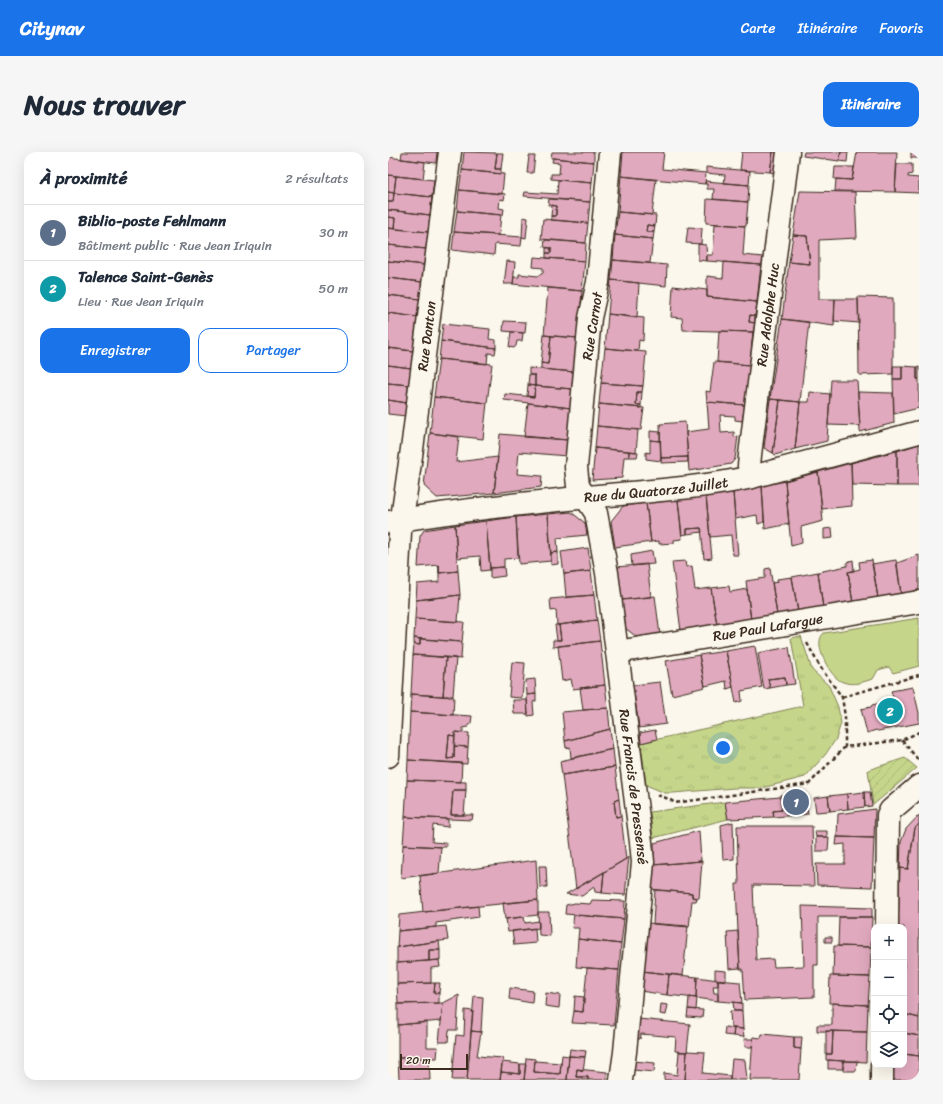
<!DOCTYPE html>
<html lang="fr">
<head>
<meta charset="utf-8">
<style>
	body { margin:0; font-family:Sriracha,sans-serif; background:#f6f6f7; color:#1f2937 }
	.controls { position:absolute; right:12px; bottom:12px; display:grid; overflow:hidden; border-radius:8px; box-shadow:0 4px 16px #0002 }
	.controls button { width:36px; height:36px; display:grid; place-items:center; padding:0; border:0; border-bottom:1px solid #e0e1e3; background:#fff; color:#1f2937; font:20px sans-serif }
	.scale { position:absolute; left:12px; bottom:10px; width:68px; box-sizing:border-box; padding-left:4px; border:2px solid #3b2a1e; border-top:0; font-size:11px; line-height:14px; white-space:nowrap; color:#3b2a1e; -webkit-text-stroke:3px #fbf7ec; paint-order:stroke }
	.you { position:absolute; left:335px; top:596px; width:14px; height:14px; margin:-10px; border:3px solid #fff; border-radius:50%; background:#1a73e8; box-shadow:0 0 0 6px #1a73e833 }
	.badge { display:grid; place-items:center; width:26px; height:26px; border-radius:50%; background:#1a73e8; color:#fff; font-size:13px; font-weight:700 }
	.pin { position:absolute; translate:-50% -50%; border:2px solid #fff; box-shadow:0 1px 4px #0006 }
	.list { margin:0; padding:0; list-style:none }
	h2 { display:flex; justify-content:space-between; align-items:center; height:52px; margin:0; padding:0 16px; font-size:17px }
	h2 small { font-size:13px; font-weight:400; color:#747a83 }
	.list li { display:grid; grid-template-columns:26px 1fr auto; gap:12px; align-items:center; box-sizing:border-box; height:56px; padding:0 16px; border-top:1px solid #e0e1e3 }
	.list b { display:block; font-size:15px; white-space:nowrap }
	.list p { margin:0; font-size:13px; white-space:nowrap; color:#747a83 }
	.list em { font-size:13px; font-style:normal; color:#747a83 }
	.actions { display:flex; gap:8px; padding:12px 16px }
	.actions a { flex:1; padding:9px 0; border:1px solid #1a73e8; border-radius:12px; text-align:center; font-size:14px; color:#1a73e8 }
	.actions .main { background:#1a73e8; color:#fff }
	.icon { flex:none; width:22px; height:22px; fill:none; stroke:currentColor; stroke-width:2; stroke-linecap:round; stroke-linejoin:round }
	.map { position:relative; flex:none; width:531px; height:928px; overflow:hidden; border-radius:12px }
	header { display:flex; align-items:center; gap:24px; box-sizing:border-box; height:56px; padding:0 20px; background:#1a73e8; color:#fff }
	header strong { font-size:19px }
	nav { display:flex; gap:22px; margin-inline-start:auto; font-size:14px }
	.intro { display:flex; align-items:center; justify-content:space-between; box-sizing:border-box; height:96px; padding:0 24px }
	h1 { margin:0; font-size:28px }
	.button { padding:10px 18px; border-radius:12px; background:#1a73e8; color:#fff; font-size:14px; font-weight:700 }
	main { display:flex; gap:24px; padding:0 24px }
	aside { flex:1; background:#fff; border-radius:12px; box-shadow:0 4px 16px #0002 }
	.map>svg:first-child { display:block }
	.grass { fill:url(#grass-tufts); stroke:#808054 }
	.park { fill:#c5d68a; stroke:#808054 }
	.garden { fill:url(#garden-furrows); stroke:#808054 }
	.building { fill:#e0a9be; stroke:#3b2a1e }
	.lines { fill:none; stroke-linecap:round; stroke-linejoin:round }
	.minor-casing { stroke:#3b2a1e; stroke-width:25 }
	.path { stroke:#3b2a1e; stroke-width:2.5; stroke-dasharray:4 3; stroke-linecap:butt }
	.minor { stroke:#fbf7ec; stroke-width:22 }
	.labels { text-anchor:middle; stroke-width:3; stroke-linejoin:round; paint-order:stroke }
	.street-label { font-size:14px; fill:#3b2a1e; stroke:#fbf7ec }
</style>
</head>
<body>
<header>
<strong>Citynav</strong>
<nav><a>Carte</a><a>Itinéraire</a><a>Favoris</a></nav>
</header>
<div class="intro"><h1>Nous trouver</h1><a class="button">Itinéraire</a></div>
<main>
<aside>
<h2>À proximité<small>2 résultats</small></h2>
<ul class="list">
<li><span class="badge" style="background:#5c6f8a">1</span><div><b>Biblio-poste Fehlmann</b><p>Bâtiment public · Rue Jean Iriquin</p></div><em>30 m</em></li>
<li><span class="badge" style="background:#0f9aa8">2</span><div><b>Talence Saint-Genès</b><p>Lieu · Rue Jean Iriquin</p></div><em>50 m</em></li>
</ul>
<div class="actions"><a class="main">Enregistrer</a><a>Partager</a></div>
</aside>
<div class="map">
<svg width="531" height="928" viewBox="0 0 531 928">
	<defs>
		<pattern id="grass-tufts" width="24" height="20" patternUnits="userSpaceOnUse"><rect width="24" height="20" fill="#c5d68a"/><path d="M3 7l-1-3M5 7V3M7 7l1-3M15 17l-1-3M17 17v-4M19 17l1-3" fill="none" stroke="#aab877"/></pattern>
		<pattern id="garden-furrows" width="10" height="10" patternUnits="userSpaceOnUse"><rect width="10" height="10" fill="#c5d68a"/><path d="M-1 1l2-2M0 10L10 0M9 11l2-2" fill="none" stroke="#aab877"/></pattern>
	</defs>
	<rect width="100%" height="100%" fill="#fbf7ec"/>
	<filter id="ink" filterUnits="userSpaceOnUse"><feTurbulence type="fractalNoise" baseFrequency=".025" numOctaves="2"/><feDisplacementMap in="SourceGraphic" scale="8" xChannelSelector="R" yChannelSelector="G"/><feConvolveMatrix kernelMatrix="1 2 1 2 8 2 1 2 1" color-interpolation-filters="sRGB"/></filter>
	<g filter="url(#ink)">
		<path class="grass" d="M413 484 424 518 441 534 450 555 453 571 448 587 437 603 417 625 374 636H346L285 641H277L258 633 253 591 415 554 403 486Z
			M337 650 340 667 265 686 262 660Z"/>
		<path class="park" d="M531 466V514L505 521 501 515 490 518 485 527C474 530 466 534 455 530 444 527 430 501 432 489 432 486 434 483 436 481Z"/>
		<path class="garden" d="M517 606 529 616 485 653 480 618Z"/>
		<path class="building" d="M14 0H49L48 11 13 7Z
			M76 0 109 1 107 17H113V22L74 18Z
			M164 0H206V10L165 6H163Z
			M235 0H276L274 17 318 21 317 32 233 24Z
			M354 0H385L382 20 352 18Z
			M385 0H389L386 21 382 20Z
			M416 0H453L451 9 415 4Z
			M453 0H460L459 10 451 9Z
			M469 0H509L507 40 447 39 448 27 464 28Z
			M523 0H531V6H523Z
			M109 1H115L113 17H107Z
			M141 4H147L145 21H139Z
			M0 5 37 10 35 27 0 23Z
			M165 6 206 10 204 31 163 27V22H171L172 11 164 10Z
			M509 12H524V22L520 23V25L531 26V41L507 40Z
			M318 15 362 19 361 33 336 31 337 23 318 21Z
			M447 15H466L464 28 446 27Z
			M74 18 116 22 114 42 71 38Z
			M0 23 8 24 6 41 0 40Z
			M8 24 46 28 44 45 6 41Z
			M233 24 268 28 264 63 230 60Z
			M170 28 204 31 202 50 136 44 137 40 169 42Z
			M318 29 361 33 360 50 325 47 326 37H319V32H317Z
			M71 38 117 42 116 48 112 47 111 56 116 57 115 63 69 59Z
			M412 39 467 40 469 86 431 88V147H447L446 174 394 167 401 110 422 112 419 84 405 83Z
			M0 40 6 41 5 50H0Z
			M6 41 44 45 42 63 0 58V50H5Z
			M161 47 202 50 200 71 163 68V64H168V54L160 53Z
			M319 47 360 50 358 74 318 71Z
			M164 53 168 54V64H163Z
			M0 58 42 63 40 80 6 77 7 66 0 65Z
			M69 59 113 63 111 83 66 80Z
			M230 60 268 63 267 74 259 73 258 80H266L265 87 227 83Z
			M0 65 7 66 6 77 0 76Z
			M135 65 140 66 138 86 134 85Z
			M155 67 200 71 198 91 153 87Z
			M327 72 357 74 355 103 375 105 374 113 319 109V103H325Z
			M259 73 267 74 266 80H258Z
			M300 75 314 76 313 92 298 91Z
			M0 76 40 80 38 97 0 93Z
			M66 80 134 85 133 94 107 92 106 103 64 98Z
			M227 83 265 87 262 111 225 108Z
			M405 83 419 84 422 112 401 110Z
			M157 88 198 91 197 109 158 106V101H163V96L156 95Z
			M310 92 318 93 319 109 310 108Z
			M0 93 38 97 36 113 0 109Z
			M158 96H163V101H158Z
			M146 105 197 109 194 139 125 132 126 125H131V122L150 124 155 121V116L145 115Z
			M225 108 279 113 278 134 223 128Z
			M0 109 36 113 34 130 0 126Z
			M119 109 127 110 125 132H116Z
			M336 110 373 113 369 150 319 145V124L335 126Z
			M0 126 34 130 32 147 0 143Z
			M223 128 251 131 249 166 220 162Z
			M285 134 319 138V145L369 150 367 164 362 163 361 170 367 171 365 180 295 178 294 166 283 165Z
			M160 136 194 139 190 186 156 183Z
			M0 143 32 147 29 165 0 161Z
			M470 145 505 146V222L471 223Z
			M447 147H470L471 171 446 169Z
			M0 161 29 165 25 199 0 196Z
			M220 162 256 166 255 189 251 188 250 199 217 196Z
			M362 163 367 164V171L361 170Z
			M394 167 421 170 412 250 382 247Z
			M116 169 138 170 137 181 115 179Z
			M55 172 102 177 101 187 108 188V196L53 189Z
			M331 179 365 180 362 213 329 210Z
			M123 180 135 181 134 189H129L128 194 126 196 121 195Z
			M156 183 163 184 160 212 153 211Z
			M163 184 190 186 187 220 153 217V211L160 212Z
			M53 189 108 196 107 202 100 201 99 212 51 207Z
			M0 196 25 199 23 216 0 213Z
			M217 196 258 200 255 234 213 231Z
			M51 207 104 212 99 251 46 245Z
			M326 210 362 213 357 253 319 250 318 239 322 240Z
			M0 213 23 216 21 233 0 231Z
			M505 214H514V227H505Z
			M514 214 529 215V227H531V256L506 262 505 227H514Z
			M529 215H531V227H529Z
			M141 216 187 220 185 237 147 234V223H141Z
			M141 223H147V234L140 233Z
			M443 228H469L472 274 440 273Z
			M0 231 21 233 19 251 0 248Z
			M213 231 255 234 254 240H249L248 253H253V256L211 252Z
			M140 233 147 234 146 245 139 244Z
			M147 234 185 237 183 256 116 248 117 242 146 245Z
			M249 240H254L253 253H248Z
			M422 240 442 242 439 289 407 297 412 250H421Z
			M470 240 505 241 506 271 472 280Z
			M46 245 99 251 95 287 42 281Z
			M382 247 392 248 385 301 376 296Z
			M0 248 19 251 18 264 0 262Z
			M392 248 412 250 407 297 387 303 385 301Z
			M319 250 357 253 354 269 347 268V264L332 263 333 281 346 280V285L350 284 347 307 343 312 301 319 298 280 321 277Z
			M140 251 183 256 180 288 136 285Z
			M211 252 256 256 253 278 209 274Z
			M297 270 300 305 273 306 272 272Z
			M209 274 250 278 248 300 207 296Z
			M262 279 272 280V289L262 288Z
			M42 281 71 285 68 310 110 305 106 341 49 346 36 334Z
			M112 282 180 288 179 304 131 300 129 322 154 324 153 335 106 341Z
			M262 288 272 289 273 309 258 307V300L262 301Z
			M531 292V334H509V299Z
			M207 296 241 299V305H236L234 326 204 328Z
			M241 299 250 300 249 305H241Z
			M509 299V334L464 333 463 311Z
			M300 305V310L273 311V306Z
			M463 311 464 354 434 357 430 320Z
			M430 320 435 369 413 375 414 391 403 394 397 329Z
			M397 329 401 372 377 377 374 334Z
			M374 334 376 370 370 372 369 363 347 367 345 340Z
			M345 340 350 403H345L343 383 322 385 318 344Z
			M318 344 324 406 316 407 313 376 299 377V382L294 383 290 348Z
			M290 348 294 387 286 388V391L271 392V389L263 390 258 351Z
			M258 351 263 390 227 395 223 369 235 354Z
			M183 360 197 371 199 383 169 386 170 400 163 401 160 362Z
			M160 362 163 409 131 412 128 365Z
			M128 365 130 406 116 407V415L102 416 98 369Z
			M98 369 102 418 93 419 92 404 69 406 67 373Z
			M67 373 70 419 51 421V413L30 415 32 384 36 378Z
			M313 376 314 380 299 382V377Z
			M444 376 445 386 436 387V377Z
			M200 396 203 419 176 422 173 400Z
			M264 399 266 412 244 414 243 403Z
			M170 400V412L163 413V401Z
			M531 403V437L528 439 513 442 509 411Z
			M465 408 466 419 460 420 465 451 435 456 430 420 459 414V410Z
			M484 408 490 446 465 451 460 420 472 417 471 410Z
			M508 408 513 442 490 446 484 412Z
			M297 409 298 415 304 414 307 438 323 436 329 473 293 479 284 410Z
			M259 412 263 445 234 448 229 415Z
			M51 413V421L70 419 72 443 28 448 29 432 51 430Z
			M116 415 117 424 102 426V416Z
			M382 416 389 463 363 468 358 429 377 426V417Z
			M203 419 206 443 178 445 176 422Z
			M430 420 435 456 410 460 404 425Z
			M404 425 410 460 389 463 384 431 390 430 389 427Z
			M341 434 342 440 359 437 363 468 329 473 323 436Z
			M72 443 70 470 27 467 28 448Z
			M206 443 209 468 169 473 168 458 163 459 162 447Z
			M267 444 272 483 250 486 237 476 234 448Z
			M27 467 76 470 74 490 26 486Z
			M209 468 212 489 165 495V488H173L171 473Z
			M167 473H171L173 488H169Z
			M26 486 32 487V493L26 492Z
			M32 487 74 490 73 507 25 503 26 492 32 493Z
			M212 489 217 533 185 537 183 527 174 529 170 494Z
			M367 494 374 535 353 539 354 549 348 551 338 499Z
			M401 495 407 532 398 533 397 525 380 527 382 536 376 537 370 501Z
			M338 499 345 535 339 537 338 529 317 534 311 503Z
			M25 503 58 505 55 544 23 542Z
			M311 503 317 535 284 543 278 509Z
			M58 505 68 506 65 544H55Z
			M124 510 137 511 134 546 121 545Z
			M397 525 398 533 382 536 380 527Z
			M147 527 148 542 139 543 138 528Z
			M272 530 278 572 251 576 245 533Z
			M217 533 220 556 195 558 192 536Z
			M525 535 531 561V571L490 579 488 578 479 581 473 557 483 555 484 553 506 548 503 539Z
			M23 542 66 545 65 563 22 560Z
			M148 542V549L145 550 146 563 140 564 139 543Z
			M125 548H139L140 562H126Z
			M220 556 222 577 177 589 174 560Z
			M22 560 84 564 83 571 80 575 75 576V581L67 580V584L61 583 59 607 66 606V594L80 595 79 612 20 608Z
			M222 577 225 597 183 606 182 595 178 596 177 589Z
			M267 578 269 587 253 591 252 581Z
			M67 580 81 581 80 595 66 594Z
			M61 583 67 584 66 606 59 607Z
			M225 597 227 615 174 623 172 609Z
			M20 608 74 611 73 630 19 628Z
			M227 615 231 647 226 649 228 665 233 664 238 707 188 737 174 623Z
			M19 628 78 630V638H65L63 663H85L84 668 17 665Z
			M65 638H78L76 663H63Z
			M417 640 420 662 386 665 385 659 394 658 392 643Z
			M476 640 477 655 460 657 459 642Z
			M476 640H482L484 654 477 655Z
			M459 642 460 657 442 659 440 644Z
			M440 644 442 659 428 660 426 646Z
			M392 645 394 658 385 659 386 665 340 667 337 650Z
			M231 647 233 664 228 665 226 649Z
			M487 657 486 686 449 685 450 662Z
			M531 663V672L527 676 520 717 512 716 513 690 518 677Z
			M17 665 60 667V675L45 673 44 690 58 691V695L15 693Z
			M345 670 346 707 335 708 333 673Z
			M531 672V866L516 862V775H510L512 716 520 717 527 676Z
			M349 674H424L426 734 365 733 368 808 385 807 386 815 416 814 414 754 484 756V765H430V813H426V845L357 848 355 817H352L350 779 348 732H351Z
			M311 679 313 709 266 713V691Z
			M427 679H439V685H428Z
			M428 685H441L440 699H428Z
			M449 685 486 686 484 735 429 733 428 712H457V692L448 693Z
			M15 693 53 695 51 721 13 726Z
			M241 705 237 743 214 741 216 720Z
			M148 708 150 748 35 760 32 724Z
			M314 709 311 746 304 745V741L262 737 264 713Z
			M151 714H158L159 735H152Z
			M216 720 214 741 207 740 206 735 194 744 178 742Z
			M267 738 304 741V745L309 746 308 749H304L301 775 265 772Z
			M150 748V763L117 767 115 751Z
			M204 748 237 749 236 767 177 762 178 753 187 751 202 752Z
			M90 754 91 765 48 771V775L10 779 11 763Z
			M150 760H161L162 784 151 783Z
			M186 763 236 767 233 792 190 787 191 776H184Z
			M136 765 137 771 151 769V776L120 780 118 767Z
			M451 765H484L483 795 450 794Z
			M259 771 300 774 295 824 254 819Z
			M58 774 60 788 9 795 10 779Z
			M147 776 148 791 126 793 124 779Z
			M350 779 352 816 341 817 339 780Z
			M437 785H444V790H437Z
			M190 787 233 792 231 818 188 815Z
			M51 789 52 798H41V809L9 811V795Z
			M446 794 483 795 482 825 445 824Z
			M41 798H52V808L41 809Z
			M51 808 52 815 43 816V831L9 832V811Z
			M199 816 231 818 226 873 184 871 186 859 195 860Z
			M327 818 338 819V828L327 827Z
			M254 819 281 822 279 843 252 839Z
			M281 822 309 825 308 846 279 843Z
			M442 824 482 825 480 853 441 851Z
			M309 825 330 828V834H325L326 841H330V849L308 846Z
			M330 828 352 830 354 851 330 849Z
			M47 831H52L51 841H46Z
			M47 831 46 841H51V851L10 852 9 832Z
			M122 836 145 839 144 851 121 847Z
			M158 841 172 843 171 856 157 854Z
			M71 843 69 878H61L60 890H51L55 851Z
			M86 844 95 845 93 880 83 879Z
			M187 844 196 845 195 860 186 859Z
			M301 845 309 846 308 858 300 857Z
			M345 850 354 851V859H346Z
			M55 851 53 869 10 873V852Z
			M444 851 480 853 479 880 429 879V873H444Z
			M273 852 280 853 278 863 272 862Z
			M300 857 315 858 314 866 299 865Z
			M77 858 85 859 79 928H64L68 883 76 884Z
			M342 859H354L355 877 343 876Z
			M516 862 531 866V884L516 881Z
			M250 867 302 872 299 900 287 899 288 885 253 882 252 887H248Z
			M39 870V895H50L49 906H10V873Z
			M337 875 346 876 345 884 336 883Z
			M346 876 355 877 356 885 345 884Z
			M83 879 93 880 89 904 115 906 112 928H79Z
			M438 879H445L444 902H438Z
			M445 879 479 880 478 910 438 908V902H444Z
			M516 881 531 884V904L516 902Z
			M374 882 406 885V896L413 897 411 928H362L365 885 373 886Z
			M406 885H414L413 897 406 896Z
			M356 887H365L364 895H357Z
			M182 897 198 899 197 905 181 904Z
			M299 899 317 900 315 921 342 924V928H297Z
			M291 900H299L297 928H276V921L289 923Z
			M516 902 531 904V928H505L506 913H516Z
			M174 903 181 904 179 928H136L138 906 147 907 146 920 172 922Z
			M181 904 197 905 195 919 189 917 188 925H200V928H179Z
			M10 906H41L42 928H11Z
			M344 907 357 908 359 928H342Z
			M440 908 455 909V917H440Z
			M147 909 173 911 172 922 146 920Z
			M246 909 267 911 266 920 245 918Z
			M455 909H469L468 919H455Z
			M114 910 132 912V922L113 920Z
			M132 912H138L136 928H112L113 920 132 922Z
			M189 917 219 920V928H200V925H188Z"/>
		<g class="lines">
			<defs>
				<g id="minor">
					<path id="s1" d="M222 0 210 130 202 166 188 315 190 334 208 361 219 421 253 690 255 710 237 900 233 928"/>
					<path id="s2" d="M364 325 361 314 362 303 400 0"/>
					<path id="s3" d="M1 370C70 358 140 351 210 344 261 339 314 336 364 325L531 280"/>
					<path id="s4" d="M229 500 531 450"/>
					<path id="s5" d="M0 604 12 380 25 290 62 0"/>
					<path d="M499 775 500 663 503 658 531 634"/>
					<path d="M494 928V913"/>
				</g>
			</defs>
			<use href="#minor" class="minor-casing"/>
			<path class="path" d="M419 491 432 515 454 545 457 565V595
				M454 545 531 523
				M514 588 531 609
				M269 643 281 647 287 651 421 632 457 595 514 588 531 580"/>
			<use href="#minor" class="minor"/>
		</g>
	</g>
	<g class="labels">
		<g class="street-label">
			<text dy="5" stroke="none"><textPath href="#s2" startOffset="164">Rue Adolphe Huc</textPath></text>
			<text transform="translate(204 174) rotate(-81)" y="5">Rue Carnot</text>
			<text dy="5" stroke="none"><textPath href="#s5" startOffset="422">Rue Danton</textPath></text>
			<text dy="5" stroke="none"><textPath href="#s3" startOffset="269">Rue du Quatorze Juillet</textPath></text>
			<text dy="5" stroke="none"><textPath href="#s4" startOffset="153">Rue Paul Lafargue</textPath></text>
			<text dy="5" stroke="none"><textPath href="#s1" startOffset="645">Rue Francis de Pressensé</textPath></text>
		</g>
	</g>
</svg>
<div class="controls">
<button>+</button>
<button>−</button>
<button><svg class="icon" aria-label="locate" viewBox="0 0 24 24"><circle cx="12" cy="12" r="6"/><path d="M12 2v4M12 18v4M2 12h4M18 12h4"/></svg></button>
<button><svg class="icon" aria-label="layers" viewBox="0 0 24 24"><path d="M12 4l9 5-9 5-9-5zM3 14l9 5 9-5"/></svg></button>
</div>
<div class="scale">20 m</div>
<div class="you"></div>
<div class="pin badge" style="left:408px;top:650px;background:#5c6f8a">1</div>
<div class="pin badge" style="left:502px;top:559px;background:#0f9aa8">2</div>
</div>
</main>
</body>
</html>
